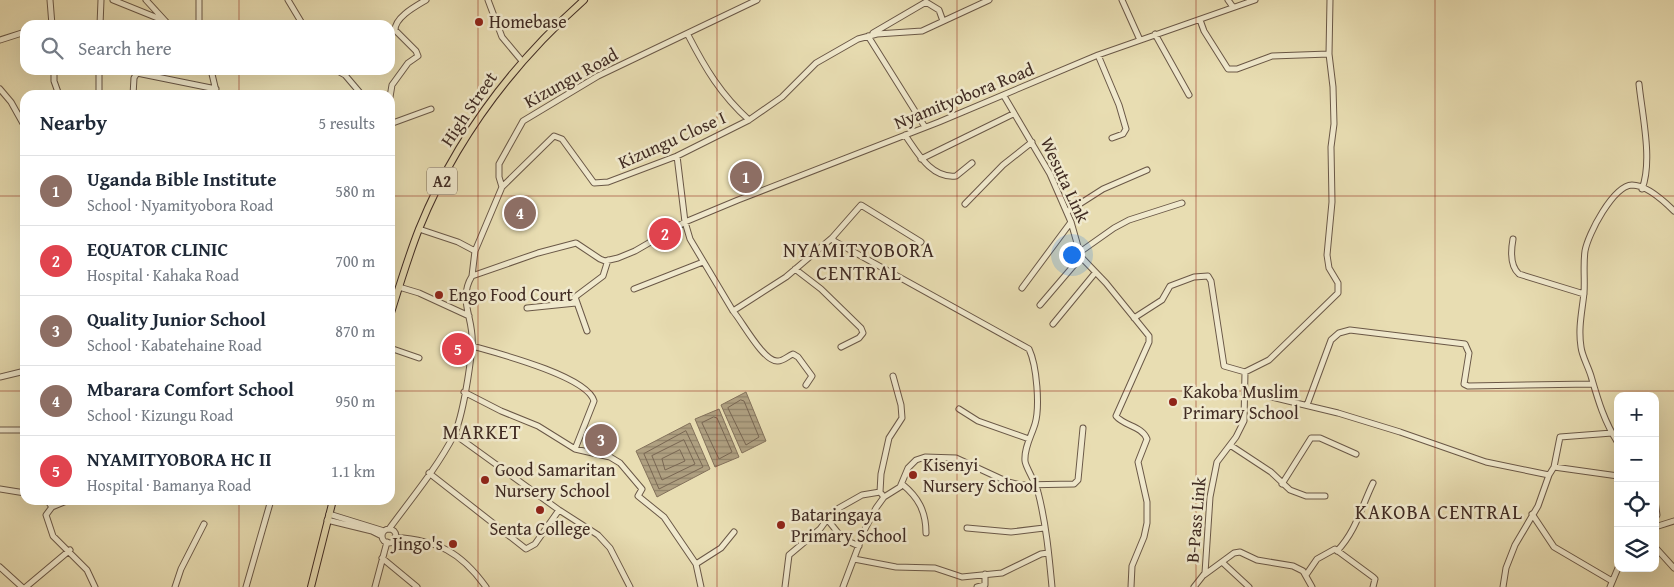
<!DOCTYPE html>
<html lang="en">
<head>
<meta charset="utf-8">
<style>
	body { margin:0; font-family:"Gentium Book Plus",serif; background:#f6f6f7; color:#1f2937 }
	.controls { position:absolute; right:15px; bottom:15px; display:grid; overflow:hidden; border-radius:10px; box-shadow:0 5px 20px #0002 }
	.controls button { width:45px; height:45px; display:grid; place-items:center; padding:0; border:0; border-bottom:1px solid #e0e1e3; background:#fff; color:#1f2937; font:25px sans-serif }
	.you { position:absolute; left:1071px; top:254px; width:18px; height:18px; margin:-12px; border:4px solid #fff; border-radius:50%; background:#1a73e8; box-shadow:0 0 0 8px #1a73e833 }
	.badge { display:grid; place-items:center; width:32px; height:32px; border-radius:50%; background:#8f2418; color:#fff; font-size:16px; font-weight:700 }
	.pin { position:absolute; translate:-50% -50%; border:2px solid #fff; box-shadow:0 1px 5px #0006 }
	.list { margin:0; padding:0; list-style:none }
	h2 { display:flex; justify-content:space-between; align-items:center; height:65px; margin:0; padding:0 20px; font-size:21px }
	h2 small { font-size:16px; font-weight:400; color:#747a83 }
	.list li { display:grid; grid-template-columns:32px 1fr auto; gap:15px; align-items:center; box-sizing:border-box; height:70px; padding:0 20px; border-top:1px solid #e0e1e3 }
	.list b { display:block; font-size:19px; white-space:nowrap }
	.list p { margin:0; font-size:16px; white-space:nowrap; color:#747a83 }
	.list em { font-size:16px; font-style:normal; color:#747a83 }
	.icon { flex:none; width:28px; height:28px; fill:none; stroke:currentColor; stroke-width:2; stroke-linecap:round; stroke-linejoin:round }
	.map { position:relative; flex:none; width:1674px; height:587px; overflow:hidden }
	.search { position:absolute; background:#fff; box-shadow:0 5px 20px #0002; left:20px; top:20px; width:375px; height:55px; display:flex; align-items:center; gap:12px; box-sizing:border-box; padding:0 18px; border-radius:15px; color:#747a83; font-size:19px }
	.panel { position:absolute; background:#fff; box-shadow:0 5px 20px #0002; left:20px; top:90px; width:375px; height:415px; border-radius:15px }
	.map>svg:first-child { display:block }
	.water { fill:url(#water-rules); stroke:#83715b }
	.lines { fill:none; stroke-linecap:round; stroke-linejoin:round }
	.shore { stroke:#786652; stroke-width:1 }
	.minor-casing { stroke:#6a5847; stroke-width:7 }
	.major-casing { stroke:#402b23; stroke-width:8 }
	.minor { stroke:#f0e9cd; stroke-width:5 }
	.major { stroke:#e8ddb2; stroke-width:6 }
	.grid { fill:none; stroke:#8f2418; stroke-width:1; stroke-opacity:0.55 }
	.poi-dot { fill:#8f2418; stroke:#f0e9cd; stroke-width:2 }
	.labels { text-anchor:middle; stroke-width:5; stroke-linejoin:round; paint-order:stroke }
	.shield { fill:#f0e9cd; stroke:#756456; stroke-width:1 }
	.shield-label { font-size:16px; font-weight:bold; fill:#402b23 }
	.poi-label { font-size:18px; fill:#402b23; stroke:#f0e9cd; text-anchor:start }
	.street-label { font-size:18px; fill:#402b23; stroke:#f0e9cd }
	.quarter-label { font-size:20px; letter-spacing:1px; fill:#402b23; stroke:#f0e9cd }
</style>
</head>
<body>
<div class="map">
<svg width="1674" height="587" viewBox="0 0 1674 587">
	<defs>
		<pattern id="water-rules" width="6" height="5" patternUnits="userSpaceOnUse" patternTransform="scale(1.25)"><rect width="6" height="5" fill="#afa081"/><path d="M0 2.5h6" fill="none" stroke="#908369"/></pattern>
	</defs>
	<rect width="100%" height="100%" fill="#e8ddb2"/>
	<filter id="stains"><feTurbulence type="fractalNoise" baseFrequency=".004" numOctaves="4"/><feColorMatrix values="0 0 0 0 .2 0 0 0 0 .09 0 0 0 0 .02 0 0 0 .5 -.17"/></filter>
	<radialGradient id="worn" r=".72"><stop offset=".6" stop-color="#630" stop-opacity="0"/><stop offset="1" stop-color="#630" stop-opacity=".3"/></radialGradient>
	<path class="water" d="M746 392 766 441 742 453 721 405Z
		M719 409 739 457 715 467 695 419Z
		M690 423 710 469 657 497 636 451Z"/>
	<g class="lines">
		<path class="shore" d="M741 400 744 401 759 437 746 445 728 408Z
			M714 417 717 418 732 452 719 459 702 423Z
			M686 431 703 467 659 489 644 454Z
			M684 440 695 464 662 480 652 456Z
			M680 450 685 461 665 470 662 459Z"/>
		<defs>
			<path id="minor" d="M50 0 52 25
				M113 0 165 21
				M146 0 169 25
				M199 0V25
				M288 0 303 25
				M488 0 502 37 522 61
				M1122 0 1140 40
				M1228 0 1233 7
				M1200 20 1204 31 1228 69H1237L1272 56 1329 54
				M100 25 101 0
				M873 33 926 2 939 10 943 21
				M1155 34 1189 95
				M688 35C705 68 721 95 749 120
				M868 36 925 127
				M0 40 25 32
				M1098 55 1119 105 1126 129 1123 134 1112 138
				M54 70V81L59 95
				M211 70 217 95
				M336 70 345 75 362 95
				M1639 84C1642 114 1653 161 1642 189
				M0 89 11 102 25 127
				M99 95V70
				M133 95 134 78 137 73 216 89
				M1004 96 1050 174 1071 222 1081 257 1106 283 1149 336V342L1116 416C1124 426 1142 426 1147 439L1138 462 1147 502V523L1144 537 1132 566 1131 587
				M390 97 392 85 408 63 418 56 416 51 395 30C395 17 416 6 426 0
				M390 124 431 109
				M905 135C917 152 931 179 956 176L972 163
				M677 156 685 222 690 239 733 311 786 277 832 238 834 241 1029 349C1037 366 1040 407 1035 424 1031 437 1024 448 1025 461 1025 466 1036 483 1038 492 1046 523 1049 555 1052 587
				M921 159 1013 114
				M502 187 554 136 562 139 594 183 608 182 677 156 749 120 782 97 816 63 858 39 877 34 922 31 989 0
				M965 204 1003 165 1032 142
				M1067 212 1103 189 1147 170
				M419 229 458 242 475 251
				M832 238 861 205 921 242
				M1513 239C1511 250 1510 266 1519 274L1584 294
				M1080 252 1114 228 1129 220 1182 203
				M795 269 821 289 861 328 863 333 859 338 841 347
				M472 276 475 251 502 187 499 177V164L523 121 598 76 757 0
				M399 287 419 293 469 316
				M1022 288 1071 222
				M634 289 703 262
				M1040 305 1081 257
				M527 308 576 303
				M733 311C742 321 764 363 778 361 783 361 788 356 793 354L798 357 812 376 806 385
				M1134 318 1162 300 1170 286 1194 277 1208 276 1211 281 1224 366 1245 372 1269 360 1338 293V283L1329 268 1327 255 1332 202 1331 147 1334 124 1333 87 1329 54 1330 0
				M1053 324 1095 273
				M587 331 575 297 603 276 608 260
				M472 346C497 353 587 376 594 401L575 449
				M390 348 419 358
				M0 377 25 371
				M1246 391 1338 413 1400 432 1486 462 1549 475 1554 467 1618 476
				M464 392 501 411 538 426 575 449 610 457 620 463 642 489 638 496 664 517 696 564
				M1307 405 1331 340 1339 333 1350 330 1465 344 1469 353 1464 384 1468 386 1593 384
				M959 409 978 421 1029 439
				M0 430H25
				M454 434 559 510 598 535 610 548 630 587
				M1618 443C1604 421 1598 400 1591 376 1588 366 1582 356 1581 347 1578 328 1582 312 1584 293 1585 279 1583 265 1585 251 1588 234 1613 186 1632 185 1646 185 1665 202 1674 211
				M1230 445 1271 472 1290 490 1306 496H1325
				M1554 467 1560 437 1612 433
				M429 473 526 549 535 544 559 510
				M902 484C918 497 926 511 926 533
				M1282 484 1311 438H1320L1356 454
				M0 489 25 493
				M880 492 881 474 889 438 902 418 901 405 893 376
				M47 500 52 507 46 515 53 536 87 570 95 587
				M1655 501 1657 515 1655 518
				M52 507 69 500
				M329 514 384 531
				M1532 514 1554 547 1612 581
				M827 519 843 539 859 546
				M327 520 372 531 382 536
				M1655 527 1674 521
				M967 528 1011 532 1044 528
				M389 529C411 499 437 468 454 435 463 416 470 368 472 346 475 320 457 300 472 276L538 253 576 243 600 259 605 261 618 258 635 251 685 222 738 200 939 122 1098 55 1255 0
				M382 536a7 7 0 1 1 14 0a7 7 0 1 1-14 0Z
				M395 537C438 541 460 551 486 587
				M1655 547 1674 568
				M1337 551C1356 531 1361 508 1373 483
				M382 558 417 587
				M854 559 896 567 935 568 962 577 1002 573 1041 554 1048 553
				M1222 562 1249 587
				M0 567 22 587
				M1204 575 1234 553 1240 552 1257 560 1293 566 1303 571 1312 587
				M1306 575 1317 559 1335 549 1373 577 1375 579 1373 587
				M26 587 70 550
				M175 587 181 569 204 524
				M246 587 271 500
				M375 587 387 542
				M701 587 696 564 721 548 734 532
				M785 587 789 555 820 529 831 514 839 508 862 495 880 492 884 497
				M843 587 865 529 876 508 884 497 900 487 908 468 916 460 925 457 956 458 1008 482 1021 485 1074 484 1078 480 1083 428
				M977 587 985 585V574
				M1194 587 1205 573 1210 497 1217 462 1236 437 1244 421 1245 372
				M1503 587 1506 568 1515 545 1538 506 1549 475
				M1610 587 1618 568"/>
			<path id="major" d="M390 316C399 287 408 257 419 229 455 140 512 64 584 0
				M311 587 333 500"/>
		</defs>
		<use href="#minor" class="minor-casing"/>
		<use href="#major" class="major-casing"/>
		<use href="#minor" class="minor"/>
		<use href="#major" class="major"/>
	</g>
	<path class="grid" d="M239 0V25M478 0V587M717 0V587M957 0V587M1196 0V587M1435 0V587M239 70V95M0 196H25M390 196H1674M0 391H25M390 391H1674M239 500V587"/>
	<g class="poi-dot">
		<circle cx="479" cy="22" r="5"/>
		<circle cx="439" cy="295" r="5"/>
		<circle cx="1173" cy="402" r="5"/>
		<circle cx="913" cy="475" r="5"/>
		<circle cx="485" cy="480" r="5"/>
		<circle cx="540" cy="510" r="5"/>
		<circle cx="781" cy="525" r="5"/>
		<circle cx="453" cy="544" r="5"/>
	</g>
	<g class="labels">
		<rect class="shield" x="427" y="167.5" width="30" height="27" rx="4"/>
		<g class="shield-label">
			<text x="442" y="187">A2</text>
		</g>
		<g class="poi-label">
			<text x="489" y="28">Homebase</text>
			<text x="449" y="301">Engo Food Court</text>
			<text x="1183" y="398">Kakoba Muslim<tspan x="1183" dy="21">Primary School</tspan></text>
			<text x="923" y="471">Kisenyi<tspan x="923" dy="21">Nursery School</tspan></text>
			<text x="495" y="476">Good Samaritan<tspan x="495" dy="21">Nursery School</tspan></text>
			<text x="791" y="521">Bataringaya<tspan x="791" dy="21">Primary School</tspan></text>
			<text x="540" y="535" text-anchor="middle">Senta College</text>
			<text x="443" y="550" text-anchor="end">Jingo's</text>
		</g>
		<g class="street-label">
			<text transform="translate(571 78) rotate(-29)" y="6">Kizungu Road</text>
			<text transform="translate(964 96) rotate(-22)" y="6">Nyamityobora Road</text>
			<text transform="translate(469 109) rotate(-56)" y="6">High Street</text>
			<text transform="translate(672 140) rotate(-24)" y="6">Kizungu Close I</text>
			<text transform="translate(1065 180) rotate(65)" y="6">Wesuta Link</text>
			<text transform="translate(1196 520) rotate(-85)" y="6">B-Pass Link</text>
		</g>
		<g class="quarter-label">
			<text x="859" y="257">NYAMITYOBORA<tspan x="859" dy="23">CENTRAL</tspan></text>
			<text x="482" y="439">MARKET</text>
			<text x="1439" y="519">KAKOBA CENTRAL</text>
		</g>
	</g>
	<rect width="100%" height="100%" filter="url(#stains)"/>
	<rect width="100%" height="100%" fill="url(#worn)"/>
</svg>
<div class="controls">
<button>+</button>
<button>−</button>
<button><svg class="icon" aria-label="locate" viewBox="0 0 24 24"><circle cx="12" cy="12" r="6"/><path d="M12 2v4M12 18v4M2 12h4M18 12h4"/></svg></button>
<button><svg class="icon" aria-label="layers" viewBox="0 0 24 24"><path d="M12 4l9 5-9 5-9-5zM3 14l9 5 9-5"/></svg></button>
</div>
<div class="you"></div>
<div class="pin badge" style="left:746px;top:177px;background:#8d6e63">1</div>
<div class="pin badge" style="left:665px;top:234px;background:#e0444e">2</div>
<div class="pin badge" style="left:601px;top:440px;background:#8d6e63">3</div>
<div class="pin badge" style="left:520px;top:213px;background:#8d6e63">4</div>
<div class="pin badge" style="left:458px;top:349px;background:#e0444e">5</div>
<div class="search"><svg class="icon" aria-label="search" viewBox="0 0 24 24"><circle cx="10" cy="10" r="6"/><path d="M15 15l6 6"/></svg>Search here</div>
<section class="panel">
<h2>Nearby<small>5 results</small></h2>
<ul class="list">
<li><span class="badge" style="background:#8d6e63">1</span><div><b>Uganda Bible Institute</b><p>School · Nyamityobora Road</p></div><em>580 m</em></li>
<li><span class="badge" style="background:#e0444e">2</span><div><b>EQUATOR CLINIC</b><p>Hospital · Kahaka Road</p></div><em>700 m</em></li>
<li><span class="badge" style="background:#8d6e63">3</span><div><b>Quality Junior School</b><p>School · Kabatehaine Road</p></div><em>870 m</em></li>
<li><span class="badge" style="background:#8d6e63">4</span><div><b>Mbarara Comfort School</b><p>School · Kizungu Road</p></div><em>950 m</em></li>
<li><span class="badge" style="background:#e0444e">5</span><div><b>NYAMITYOBORA HC II</b><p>Hospital · Bamanya Road</p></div><em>1.1 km</em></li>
</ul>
</section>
</div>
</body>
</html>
